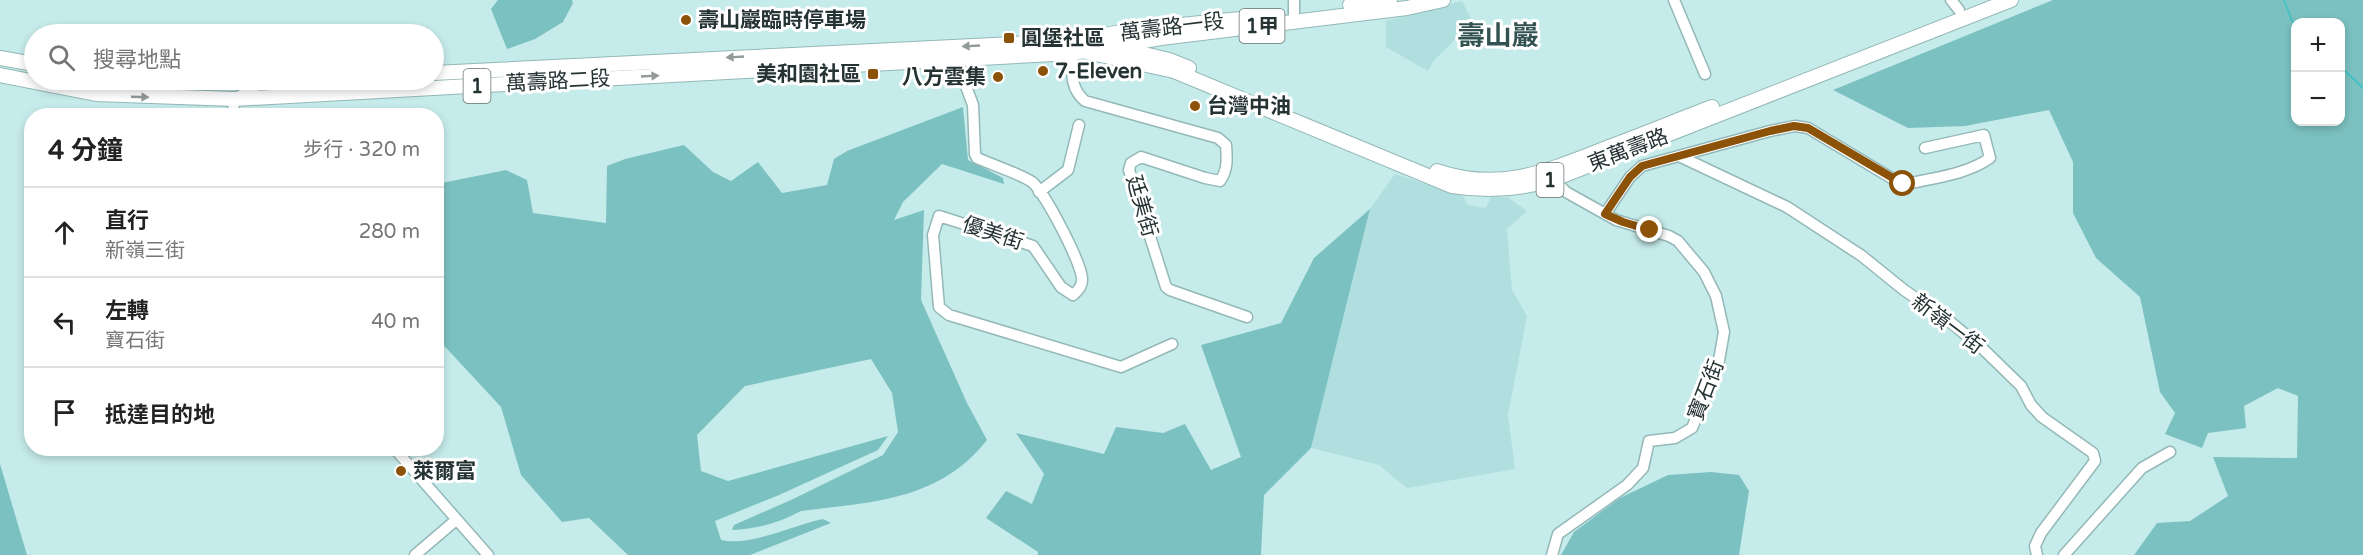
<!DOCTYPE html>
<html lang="zh-TW">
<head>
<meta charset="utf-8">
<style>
	body { margin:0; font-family:"Varela Round","Noto Sans TC",sans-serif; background:#f6f6f6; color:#222 }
	.controls { position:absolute; right:18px; top:18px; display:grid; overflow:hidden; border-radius:12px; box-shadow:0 3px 9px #0003 }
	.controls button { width:54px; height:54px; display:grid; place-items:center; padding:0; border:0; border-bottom:2px solid #e0e0e0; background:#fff; color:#222; font:30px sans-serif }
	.stop { position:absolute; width:18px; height:18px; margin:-14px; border:4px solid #8b5208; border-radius:50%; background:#fff }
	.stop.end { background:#8b5208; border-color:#fff; box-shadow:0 2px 6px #0008 }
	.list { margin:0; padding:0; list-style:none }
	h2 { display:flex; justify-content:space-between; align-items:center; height:78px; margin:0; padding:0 24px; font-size:26px }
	h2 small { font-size:20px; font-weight:400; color:#767676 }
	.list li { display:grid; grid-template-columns:39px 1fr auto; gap:18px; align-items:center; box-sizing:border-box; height:90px; padding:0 24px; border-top:2px solid #e0e0e0 }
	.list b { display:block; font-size:22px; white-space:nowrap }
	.list p { margin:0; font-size:20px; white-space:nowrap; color:#767676 }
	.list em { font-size:20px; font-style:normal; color:#767676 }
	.icon { flex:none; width:33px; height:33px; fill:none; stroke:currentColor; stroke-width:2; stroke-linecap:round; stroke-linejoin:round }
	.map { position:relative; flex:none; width:2363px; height:555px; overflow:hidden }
	.search { position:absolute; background:#fff; box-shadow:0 3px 9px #0003; left:24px; top:24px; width:420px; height:66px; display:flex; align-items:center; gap:15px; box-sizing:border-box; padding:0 21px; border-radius:33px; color:#767676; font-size:22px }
	.panel { position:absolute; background:#fff; box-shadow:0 3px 9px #0003; left:24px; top:108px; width:420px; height:348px; border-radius:24px }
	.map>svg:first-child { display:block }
	.built { fill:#b1dfdf }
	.green { fill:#7cc1c1; fill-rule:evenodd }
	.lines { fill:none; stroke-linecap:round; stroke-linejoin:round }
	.stream { stroke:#46c3c4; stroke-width:2 }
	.minor-casing { stroke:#94b8b8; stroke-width:13 }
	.major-casing { stroke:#94b8b8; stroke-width:16 }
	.minor { stroke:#fff; stroke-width:10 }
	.major { stroke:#fff; stroke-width:14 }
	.oneway { fill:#929999 }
	.route { stroke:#8b5208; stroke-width:8 }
	.poi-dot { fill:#8b5208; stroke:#fff; stroke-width:2 }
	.labels { text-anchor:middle; stroke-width:6; stroke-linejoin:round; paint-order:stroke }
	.shield { fill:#fff; stroke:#667070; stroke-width:1.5 }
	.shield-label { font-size:20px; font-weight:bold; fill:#253333 }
	.poi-label { font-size:21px; font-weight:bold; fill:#253333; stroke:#fff; text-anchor:start }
	.street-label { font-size:21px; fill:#253333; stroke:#fff }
	.district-label { font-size:27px; font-weight:bold; fill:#325252; stroke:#fff }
</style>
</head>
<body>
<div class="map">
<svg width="2363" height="555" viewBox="0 0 2363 555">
	<rect width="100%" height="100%" fill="#c6ebeb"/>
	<path class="built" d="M1462 1 1473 23 1434 60 1428 71 1386 47V21Z
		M1395 174 1463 196 1468 205 1486 208 1491 197H1507L1527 211 1507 229 1512 290 1527 316 1508 415 1515 469 1407 488 1379 465 1311 448 1370 209Z"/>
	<path class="green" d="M498 0H572L573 3 563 22 535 39 507 49 491 9Z
		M2053 0H2363V555H2134L2157 523 2190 521 2228 496 2213 457 2297 458 2298 396 2278 388 2244 406 2246 428 2208 433 2202 448 2165 434 2175 413 2160 392 2140 297 2096 258 2073 213V162L2049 110 1965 126 1908 128 1833 90ZM2296 22H2340V122H2296Z
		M963 107 968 160 1003 178 1004 184 942 164 903 202 894 220 924 210 921 300 967 403 987 440C939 501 872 502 801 511 779 523 756 529 732 530L734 525 791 500 883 455 898 432 892 393 871 359 745 386 697 435 701 471 728 481 888 436 878 450 779 495 715 521 721 540C749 547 794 525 823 519L831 523 750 555H628L589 518 562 522 521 475 501 407 437 338V184L506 170 527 180 533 213 606 223 607 166 625 159 684 145 713 172 731 181 758 162 782 193 827 185 834 159 847 151Z
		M1370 209 1311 448 1264 495 1261 555H1038V552L986 518 1006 491 1032 504 1044 474 1016 433 1104 454 1116 427 1163 433 1185 424 1211 470 1241 457 1201 345 1281 323 1314 258Z
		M0 464 27 555H0Z
		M1711 472 1739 475 1749 491 1739 555H1561L1574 532 1620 498 1668 475Z"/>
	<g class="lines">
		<path class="stream" d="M2284 0 2292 21 2296 25
			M2340 66 2363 88"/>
		<defs>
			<path id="minor" d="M1674 0 1705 74
				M1951 0 1959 10
				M1294 22V0
				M1072 48C1073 68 1068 87 1085 101L1218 138 1226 145C1227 158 1228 170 1220 181L1205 178 1141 157 1131 163 1129 170 1166 287 1170 290 1247 317
				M956 60 973 105 975 154 977 158C990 164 1023 175 1032 182 1044 191 1083 265 1082 280 1082 287 1078 291 1073 295L1061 287 1033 246 939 216 933 235 939 307 949 315 1121 367 1172 344
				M233 116 234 99 264 82
				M1679 156 1787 207 1862 256 1904 290 1948 320 1983 349 2021 386 2031 405 2042 417 2093 453 2095 461 2041 533 2035 546 2037 555
				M1548 174 1566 192 1616 220 1669 236 1678 241 1704 272 1716 296 1724 332 1718 366 1692 428 1675 438 1649 441 1643 468 1627 485 1558 534 1552 555
				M1039 192 1068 170 1079 125
				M1605 214 1630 177 1642 166 1770 131 1795 126 1808 128 1903 185C1931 178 1966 175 1990 158L1984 135 1925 148
				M394 448 488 555
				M415 555 456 520
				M2064 555 2142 468 2170 452"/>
			<path id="major" d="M1350 5 1390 0
				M1072 41 1082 51 1174 71 1452 186C1490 192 1525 190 1562 176L2011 0
				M1115 47 1169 60 1189 68
				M0 58 34 64
				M434 73 1072 41 1132 30 1260 17
				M0 75 96 94 234 99 1072 53 1161 38 1407 8 1443 0
				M118 80 129 82 304 80
				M1437 171C1501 193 1550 170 1609 147 1644 134 1678 120 1712 107"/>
		</defs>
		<use href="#minor" class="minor-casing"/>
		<use href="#major" class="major-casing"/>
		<use href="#minor" class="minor"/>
		<use href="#major" class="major"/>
	</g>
	<defs><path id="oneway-solid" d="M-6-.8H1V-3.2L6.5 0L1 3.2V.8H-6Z" transform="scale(1.5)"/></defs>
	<g class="oneway">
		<use href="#oneway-solid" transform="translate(971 46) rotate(177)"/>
		<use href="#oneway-solid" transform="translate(735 57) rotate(177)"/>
		<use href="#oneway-solid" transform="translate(650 76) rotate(-3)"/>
		<use href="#oneway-solid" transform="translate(140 97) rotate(2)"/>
	</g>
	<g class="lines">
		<path class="route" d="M1650 230 1623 222 1605 214 1630 177 1642 166 1770 131 1794 126 1808 128 1903 184"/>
	</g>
	<g class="poi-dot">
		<circle cx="686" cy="20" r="6"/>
		<rect x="1003" y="32" width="12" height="12" rx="3"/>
		<circle cx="1043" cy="71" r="6"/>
		<rect x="867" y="68" width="12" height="12" rx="3"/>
		<circle cx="998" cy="77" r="6"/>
		<circle cx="1195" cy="106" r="6"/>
		<circle cx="401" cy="471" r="6"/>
	</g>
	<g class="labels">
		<g class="shield">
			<rect x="1239.5" y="9" width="45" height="34" rx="4.5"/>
			<rect x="463.5" y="69" width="27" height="34" rx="4.5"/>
			<rect x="1536.5" y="163" width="27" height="34" rx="4.5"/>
		</g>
		<g class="shield-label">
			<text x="1262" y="33">1甲</text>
			<text x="477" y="93">1</text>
			<text x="1550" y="187">1</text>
		</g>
		<g class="poi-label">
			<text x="698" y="27">壽山巖臨時停車場</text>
			<text x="1021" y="45">圓堡社區</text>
			<text x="1055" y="78">7-Eleven</text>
			<text x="861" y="81" text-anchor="end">美和園社區</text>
			<text x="986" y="84" text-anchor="end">八方雲集</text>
			<text x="1207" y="113">台灣中油</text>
			<text x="413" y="478">萊爾富</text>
		</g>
		<g class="street-label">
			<text transform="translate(1172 27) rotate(-7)" y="7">萬壽路一段</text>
			<text transform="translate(558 81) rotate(-3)" y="7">萬壽路二段</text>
			<text transform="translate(1628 150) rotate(-21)" y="7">東萬壽路</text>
			<text transform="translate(1142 206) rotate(74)" y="7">廷美街</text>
			<text transform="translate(993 233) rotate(18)" y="7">優美街</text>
			<text transform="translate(1948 324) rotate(37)" y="7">新嶺一街</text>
			<text transform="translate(1706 390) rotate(-69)" y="7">寶石街</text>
		</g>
		<g class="district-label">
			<text x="1498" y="45">壽山巖</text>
		</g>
	</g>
</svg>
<div class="controls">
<button>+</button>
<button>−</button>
</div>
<div class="stop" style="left:1903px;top:184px"></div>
<div class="stop end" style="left:1650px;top:230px"></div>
<div class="search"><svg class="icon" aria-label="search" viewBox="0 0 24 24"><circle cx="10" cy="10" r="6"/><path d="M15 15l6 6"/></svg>搜尋地點</div>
<section class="panel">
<h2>4 分鐘<small>步行 · 320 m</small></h2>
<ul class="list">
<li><svg class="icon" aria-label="ahead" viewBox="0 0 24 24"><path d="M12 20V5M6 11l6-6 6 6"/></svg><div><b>直行</b><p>新嶺三街</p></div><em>280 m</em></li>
<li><svg class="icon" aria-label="left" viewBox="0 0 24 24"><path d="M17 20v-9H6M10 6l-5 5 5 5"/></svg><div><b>左轉</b><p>寶石街</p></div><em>40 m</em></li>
<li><svg class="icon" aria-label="arrive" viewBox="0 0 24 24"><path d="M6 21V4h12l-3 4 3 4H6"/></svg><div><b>抵達目的地</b></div></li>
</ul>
</section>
</div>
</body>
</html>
